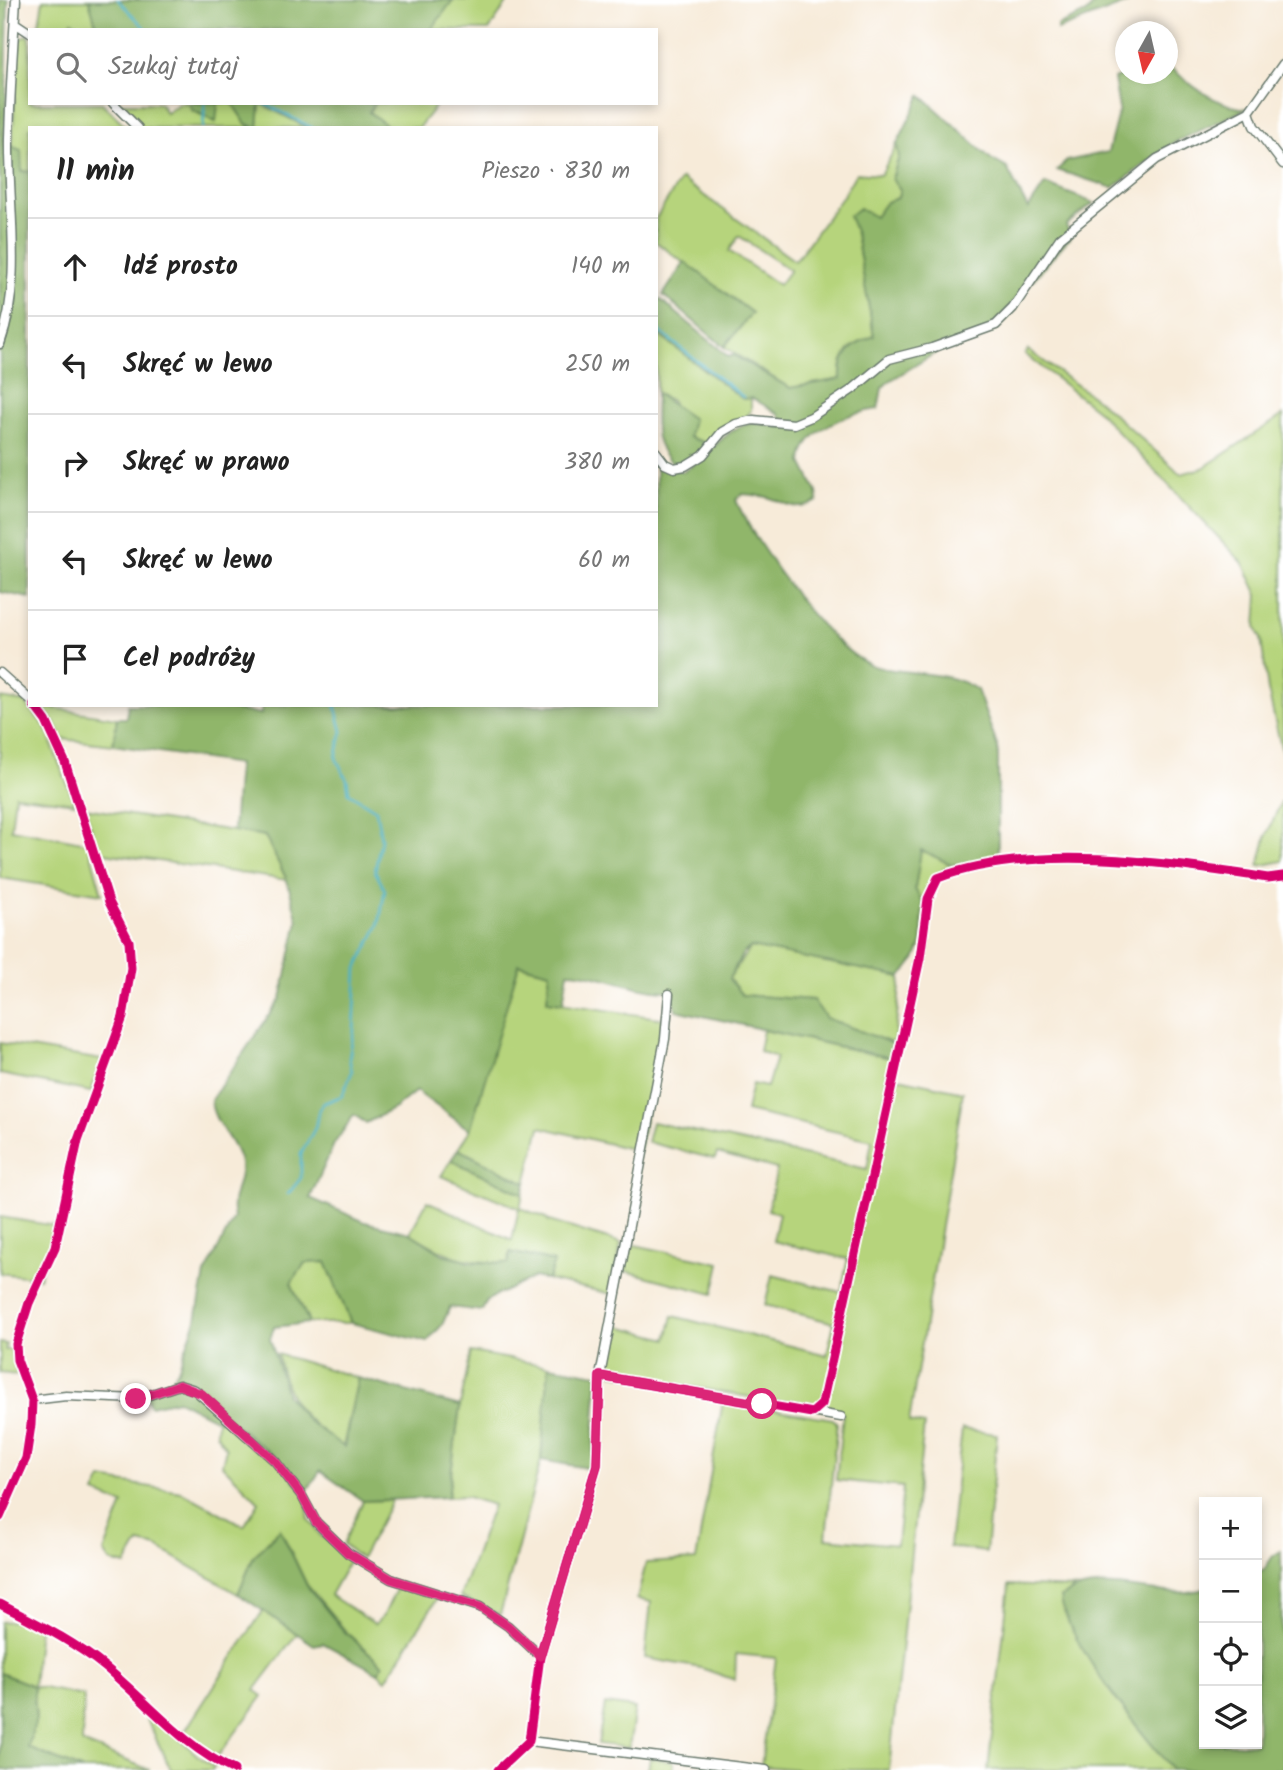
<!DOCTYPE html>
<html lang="pl">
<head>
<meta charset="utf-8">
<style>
	body { margin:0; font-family:Kalam,sans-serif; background:#f6f6f6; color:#222 }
	.controls { position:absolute; right:21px; bottom:21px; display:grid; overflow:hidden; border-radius:0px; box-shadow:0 4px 10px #0003 }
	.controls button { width:63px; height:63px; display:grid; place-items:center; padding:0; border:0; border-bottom:2px solid #e0e0e0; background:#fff; color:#222; font:35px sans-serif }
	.compass { position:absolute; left:1115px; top:21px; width:63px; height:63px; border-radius:50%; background:#fff; box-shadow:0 4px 10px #0003; rotate:188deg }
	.stop { position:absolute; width:21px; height:21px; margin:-16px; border:5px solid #db2777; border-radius:50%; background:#fff }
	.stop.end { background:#db2777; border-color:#fff; box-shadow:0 2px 7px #0008 }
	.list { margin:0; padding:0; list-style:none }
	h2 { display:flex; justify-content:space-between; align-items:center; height:91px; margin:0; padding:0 28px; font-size:30px }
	h2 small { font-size:23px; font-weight:400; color:#767676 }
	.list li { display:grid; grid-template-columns:46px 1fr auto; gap:21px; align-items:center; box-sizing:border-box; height:98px; padding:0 28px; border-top:2px solid #e0e0e0 }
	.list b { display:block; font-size:26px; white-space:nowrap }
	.list em { font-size:23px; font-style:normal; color:#767676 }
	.icon { flex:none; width:38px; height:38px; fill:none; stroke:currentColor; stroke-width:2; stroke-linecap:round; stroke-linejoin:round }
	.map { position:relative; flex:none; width:1283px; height:1770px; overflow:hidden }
	.search { position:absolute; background:#fff; box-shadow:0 4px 10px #0003; left:28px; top:28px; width:630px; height:77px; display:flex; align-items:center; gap:18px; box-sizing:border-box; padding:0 24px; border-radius:0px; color:#767676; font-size:26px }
	.panel { position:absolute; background:#fff; box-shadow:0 4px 10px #0003; left:28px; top:126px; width:630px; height:581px; border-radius:0px }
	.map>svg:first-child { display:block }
	.green { fill:#b6d47b; stroke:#6a8858; stroke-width:2; fill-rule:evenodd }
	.forest { fill:#90b66b; stroke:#587a50; stroke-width:2 }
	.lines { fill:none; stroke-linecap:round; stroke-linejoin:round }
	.stream { stroke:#49b2c7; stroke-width:2.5 }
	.minor-casing { stroke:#6b7a6e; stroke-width:11 }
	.minor { stroke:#fff; stroke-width:8 }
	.cycleway-casing { stroke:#fff; stroke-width:13 }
	.cycleway { stroke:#d6006c; stroke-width:9 }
	.route { stroke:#db2777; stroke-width:9 }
</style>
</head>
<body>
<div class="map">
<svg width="1283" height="1770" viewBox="0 0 1283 1770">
	<rect width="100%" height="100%" fill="#fff"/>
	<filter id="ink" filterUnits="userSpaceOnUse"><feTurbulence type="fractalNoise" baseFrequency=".0143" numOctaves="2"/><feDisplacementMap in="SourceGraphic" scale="14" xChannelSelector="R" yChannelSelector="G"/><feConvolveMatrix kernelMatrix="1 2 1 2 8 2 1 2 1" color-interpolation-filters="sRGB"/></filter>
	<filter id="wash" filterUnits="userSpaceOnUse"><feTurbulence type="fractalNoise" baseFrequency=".00686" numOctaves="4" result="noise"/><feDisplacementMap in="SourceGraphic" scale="28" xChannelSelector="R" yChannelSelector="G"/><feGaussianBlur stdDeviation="1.57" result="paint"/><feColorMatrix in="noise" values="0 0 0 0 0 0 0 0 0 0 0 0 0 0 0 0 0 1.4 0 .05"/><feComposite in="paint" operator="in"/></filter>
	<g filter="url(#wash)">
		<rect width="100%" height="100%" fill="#f7ebd9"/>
		<path class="green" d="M43 0H89L96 24 102 30H82L72 21 66 30H38Z
			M452 0H509L489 30H430Z
			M27 35 30 37V103H102L128 128H30V172L22 171 12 147 18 40Z
			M117 103H160L166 113 180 103H189L192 110 215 122 218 103H232L246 124 252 128H143Z
			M260 103 308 128H258Z
			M375 103H438L418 128H390L369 112Z
			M897 144 899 156 892 178 900 189 898 198 886 202 875 217 850 216 856 234 874 336C851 345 839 354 841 379L790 388 724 347 752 313 656 242V218L681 179 795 261 843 196 856 173 881 175ZM739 236 790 270 779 285 729 251Z
			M656 333 743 399 751 398V411L746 417 734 422 708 444 689 437 672 401 656 393Z
			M1028 350 1099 401 1181 474 1203 468 1283 415V756L1268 690 1261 639 1256 628 1258 595 1243 563 1098 411 1025 354Z
			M0 698 25 702 44 725 75 803 15 795 11 829 88 843 102 894 0 878Z
			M40 706 117 718 113 745 62 739 56 725Z
			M1283 798V861L1259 866 1267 834Z
			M85 808 265 836 287 880 98 852Z
			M921 849 952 865C935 873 927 884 923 903L915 889Z
			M751 947 901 977 894 1044 825 1018 813 1000 742 995 728 979Z
			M518 964 550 972 547 1001 665 1019 639 1151 540 1127 526 1183 458 1149 470 1130Z
			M763 1030 891 1058 886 1082 895 1077 963 1092 909 1422 924 1425 889 1770H804L761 1766 776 1658 736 1654 735 1680 701 1668 645 1658 651 1602 637 1599 646 1563 696 1560 723 1401 833 1419 837 1423 826 1538 897 1545 903 1487 836 1480 843 1413 605 1372 612 1324 667 1339 673 1316 827 1355 834 1323 765 1305 772 1275 841 1292 848 1259 773 1241 779 1213 768 1210 777 1169 717 1153 715 1159 647 1142 652 1122 867 1169 872 1140 746 1111 752 1084 767 1087 776 1057 759 1051Z
			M0 1043 102 1060 91 1092 0 1074Z
			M451 1160 523 1194 520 1208 544 1217 549 1221 621 1243 612 1294 548 1280 554 1262 510 1252 508 1263C462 1262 449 1257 410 1233L427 1201 512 1240 519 1208 441 1176Z
			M0 1217 56 1226 39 1278 0 1273Z
			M630 1244 720 1263 713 1294 622 1270Z
			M326 1262 351 1323H309L291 1283 305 1263Z
			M0 1343 6 1344 5 1350H11L18 1375 0 1373Z
			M471 1352 549 1366 541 1460 500 1615 460 1597 493 1505 464 1496 448 1497 460 1406Z
			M277 1354 358 1378 343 1447C299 1414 291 1409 277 1354Z
			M226 1418 279 1460 305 1494 309 1519 320 1535 351 1558 330 1595 375 1624 384 1615 398 1585 438 1597 386 1680 378 1673 383 1665 348 1634 307 1585 280 1529 254 1556 238 1594 157 1547 139 1543 126 1565 110 1561 104 1552 123 1504 95 1493 102 1479 182 1492 244 1526 259 1502 222 1465 226 1448 216 1433 217 1420Z
			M962 1429 997 1434 986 1552 949 1547Z
			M392 1500 361 1559 343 1544 363 1501Z
			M1009 1585 1075 1588 1061 1597C1080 1662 1130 1719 1173 1770H988Z
			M263 1611 297 1634 255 1690 263 1696 218 1756 183 1734Z
			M25 1620 39 1628 33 1686 84 1696 82 1743 150 1770H83L28 1748 36 1719 33 1686 0 1673V1622Z
			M605 1704 635 1708 629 1748 598 1744Z
			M158 1718 197 1755 214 1767 212 1770H171L147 1720Z
			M650 1758 674 1762 673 1770H648Z"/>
		<path class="forest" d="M0 0H8L5 144 21 150 22 171 30 172V598L0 592Z
			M89 0H453L431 30H102L96 25Z
			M1098 0H1135L1057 30V26L1086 13Z
			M1168 65C1192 87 1214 104 1246 109L1173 143 1113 188 1057 170 1067 161 1108 152 1119 109 1114 79 1127 74H1168Z
			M921 95 991 159 1007 168 1028 209 1045 184 1094 203 1066 225 1071 236 989 331 945 347 888 382 882 388 878 409C849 413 804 428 802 462L817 492 818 501C798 513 790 504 770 498 761 495 751 495 741 494L736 500C754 543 832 656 877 667 909 675 949 670 977 690L998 748V856L993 863 952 865 921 850 915 889 923 903 922 942 916 958 901 977 751 947 743 953 729 979 742 995 813 1000 826 1018 894 1044 891 1058 676 1010 671 991C636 992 603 973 568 972L563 1003 547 1001 550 972 519 964 470 1130 416 1091 395 1108 366 1123 354 1115 334 1144 310 1198 365 1222 410 1233 443 1254 469 1262 508 1263 511 1252 554 1262 548 1280 534 1277 487 1300 482 1311 450 1307 442 1325 427 1342 351 1323 326 1262 305 1263 291 1283 309 1323 274 1327 270 1339 287 1395 307 1420 344 1447 358 1378 460 1406 448 1497 363 1501 320 1471 305 1494 279 1460 227 1418 217 1420 178 1400 150 1406 146 1394 169 1383 178 1369 196 1320 205 1274 234 1218C228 1196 245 1180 239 1159 233 1138 212 1122 211 1100L281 998 298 921 287 880 265 836 233 831 238 764 113 745 117 718H126L128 705H203L261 714 262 705H656V460L682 472C709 459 727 423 755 423 764 423 774 427 783 427L779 414 752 398 743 399 656 333V301L660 299 729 357 733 355 790 388 841 379C840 354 851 345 874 336L856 234 849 216 859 208 875 217 886 202 898 198 900 189 892 179 899 157 897 144Z
			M189 103H218L216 122 192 110Z
			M232 103H260L258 128 246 124Z
			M262 103H375L369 112 390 128H308Z
			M685 262 752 313 724 347 663 295Z
			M656 393 693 419 689 437 708 444 693 459 674 464C650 446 656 420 656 393Z
			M458 1149 526 1183 523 1194 451 1160Z
			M549 1366 598 1374 592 1469 541 1460Z
			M280 1529 307 1586 344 1631 383 1665 378 1673 323 1643 314 1645 238 1594 254 1556Z
			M1281 1551 1283 1770H1173C1144 1736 1064 1639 1061 1597 1103 1569 1159 1603 1204 1589V1744H1257V1573L1263 1571 1273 1556Z
			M0 1673 33 1686 36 1719 28 1748 83 1770H0Z"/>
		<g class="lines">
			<path class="stream" d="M118 0 147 30
				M263 103 313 128
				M203 128 205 103
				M656 329 743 397
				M288 1194 301 1178V1154L315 1128 319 1109 324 1103 342 1096 352 1072 349 1058 354 1030 357 968 379 925 384 895 385 890 375 871 381 839 376 810 349 793 347 780 336 758 342 731 335 705"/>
		</g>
	</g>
	<g filter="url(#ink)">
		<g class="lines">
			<defs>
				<path id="minor" d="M15 23 30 33
					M113 103 138 128
					M1249 112 1254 126 1283 164
					M0 344C23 281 8 206 9 140 10 94 13 46 16 0
					M656 452 665 464 674 468 685 466 703 455 722 432 736 424 753 420 794 424 811 417 853 389 889 359 932 348 996 325 1013 308 1060 238 1157 159 1249 112 1283 64
					M0 673 30 700
					M600 1376 841 1417
					M32 1400 66 1396 137 1399 179 1385 195 1390 275 1461 302 1496 316 1522 348 1553 391 1579 480 1607 508 1626 540 1656
					M0 1517 26 1458 31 1425 32 1400 17 1360 16 1344 29 1303 55 1247 78 1140 123 1017 131 968 129 941 109 902 65 762 46 721 34 705
					M0 1604C36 1623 73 1641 105 1667 149 1703 182 1746 234 1770
					M529 1741 766 1770
					M498 1770 529 1741 540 1656 597 1465 600 1376 665 1039 669 994"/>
			</defs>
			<use href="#minor" class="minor-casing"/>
			<use href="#minor" class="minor"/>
			<defs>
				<path id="cycleway" d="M0 1517 26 1458 31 1425 32 1400 17 1360 16 1344 29 1303 55 1247 78 1140 123 1017 131 968 129 941 109 902 65 762 46 721 34 705
					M0 1604C36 1623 73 1641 105 1667 149 1703 182 1746 234 1770
					M498 1770 529 1741 540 1656 597 1465 600 1376 812 1413 822 1404 920 958 928 899 938 878C1034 842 1168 863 1268 878L1283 876"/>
			</defs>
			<use href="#cycleway" class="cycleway-casing"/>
			<use href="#cycleway" class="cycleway"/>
		</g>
	</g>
	<g class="lines" filter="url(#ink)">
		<path class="route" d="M136 1399 179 1385 202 1394 275 1461 302 1496 316 1522 348 1553 391 1579 480 1607 508 1626 540 1656 597 1465 600 1376 762 1404"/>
	</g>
</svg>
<div class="controls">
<button>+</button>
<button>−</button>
<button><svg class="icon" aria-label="locate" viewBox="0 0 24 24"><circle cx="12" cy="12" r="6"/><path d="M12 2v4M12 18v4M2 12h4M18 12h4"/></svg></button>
<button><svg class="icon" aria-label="layers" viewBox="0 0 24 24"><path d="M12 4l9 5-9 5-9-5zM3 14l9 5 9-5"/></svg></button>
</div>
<svg class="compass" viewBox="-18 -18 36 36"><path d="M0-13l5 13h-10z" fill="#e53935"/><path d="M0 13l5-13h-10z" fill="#767676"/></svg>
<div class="stop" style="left:762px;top:1404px"></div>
<div class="stop end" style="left:136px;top:1399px"></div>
<div class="search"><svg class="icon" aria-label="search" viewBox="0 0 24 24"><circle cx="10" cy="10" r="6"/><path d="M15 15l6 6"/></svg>Szukaj tutaj</div>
<section class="panel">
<h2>11 min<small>Pieszo · 830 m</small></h2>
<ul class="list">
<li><svg class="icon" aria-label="ahead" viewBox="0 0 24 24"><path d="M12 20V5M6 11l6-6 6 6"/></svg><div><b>Idź prosto</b></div><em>140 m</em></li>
<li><svg class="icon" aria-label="left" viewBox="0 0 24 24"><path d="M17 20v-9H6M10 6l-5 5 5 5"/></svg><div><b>Skręć w lewo</b></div><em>250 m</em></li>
<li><svg class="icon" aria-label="right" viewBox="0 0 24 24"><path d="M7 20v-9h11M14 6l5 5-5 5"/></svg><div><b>Skręć w prawo</b></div><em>380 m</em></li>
<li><svg class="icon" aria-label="left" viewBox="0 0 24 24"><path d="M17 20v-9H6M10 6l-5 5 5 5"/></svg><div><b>Skręć w lewo</b></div><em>60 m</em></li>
<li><svg class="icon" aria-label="arrive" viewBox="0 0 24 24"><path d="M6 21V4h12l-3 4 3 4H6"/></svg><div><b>Cel podróży</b></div></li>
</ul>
</section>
</div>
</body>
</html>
